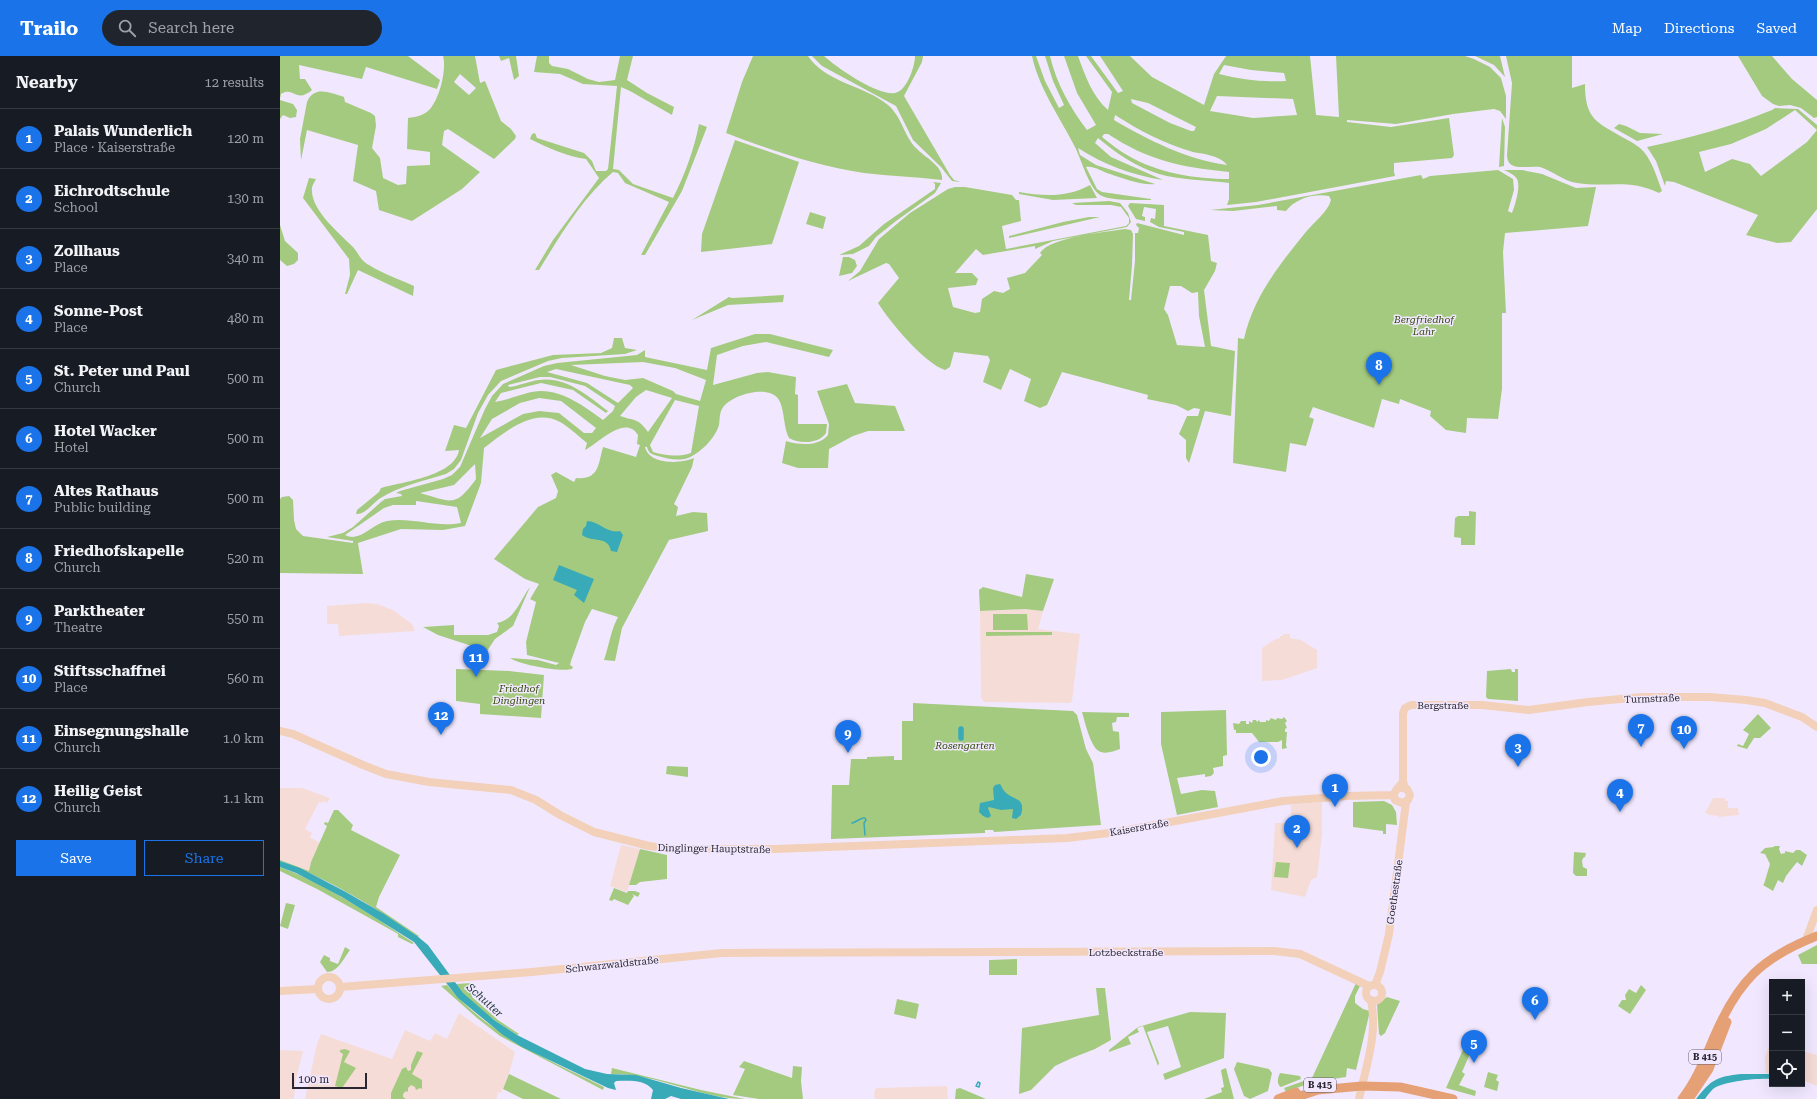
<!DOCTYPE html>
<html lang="en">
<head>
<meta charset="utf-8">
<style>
	body { margin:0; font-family:"Roboto Serif",serif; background:#20242c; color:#f1f3f6 }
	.controls { position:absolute; right:12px; bottom:12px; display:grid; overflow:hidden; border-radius:0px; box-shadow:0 4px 16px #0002 }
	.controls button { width:36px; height:36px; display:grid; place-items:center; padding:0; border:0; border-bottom:1px solid #363941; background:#171b24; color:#f1f3f6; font:20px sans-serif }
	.scale { position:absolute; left:12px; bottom:10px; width:75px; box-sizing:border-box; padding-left:4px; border:2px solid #2b2730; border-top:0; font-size:11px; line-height:14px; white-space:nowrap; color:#2b2730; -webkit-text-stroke:3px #f1e8ff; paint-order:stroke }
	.you { position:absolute; left:981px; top:701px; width:14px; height:14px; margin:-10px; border:3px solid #fff; border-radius:50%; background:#1a73e8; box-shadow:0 0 0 6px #1a73e833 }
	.badge { display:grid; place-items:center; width:26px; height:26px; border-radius:50%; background:#1a73e8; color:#fff; font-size:13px; font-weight:700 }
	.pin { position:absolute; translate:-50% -33px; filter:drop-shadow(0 1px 2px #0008) }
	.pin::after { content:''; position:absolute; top:21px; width:14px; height:12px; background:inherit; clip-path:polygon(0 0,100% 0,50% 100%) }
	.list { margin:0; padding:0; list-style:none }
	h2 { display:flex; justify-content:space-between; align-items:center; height:52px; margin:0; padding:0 16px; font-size:17px }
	h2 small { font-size:13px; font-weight:400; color:#9ea1a6 }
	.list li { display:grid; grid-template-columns:26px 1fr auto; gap:12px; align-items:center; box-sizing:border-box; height:60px; padding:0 16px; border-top:1px solid #363941 }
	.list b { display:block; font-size:15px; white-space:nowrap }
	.list p { margin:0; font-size:13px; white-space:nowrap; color:#9ea1a6 }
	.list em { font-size:13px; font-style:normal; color:#9ea1a6 }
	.actions { display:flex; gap:8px; padding:12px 16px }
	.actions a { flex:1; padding:9px 0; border:1px solid #1a73e8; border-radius:0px; text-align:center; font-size:14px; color:#1a73e8 }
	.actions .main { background:#1a73e8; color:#fff }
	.icon { flex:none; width:22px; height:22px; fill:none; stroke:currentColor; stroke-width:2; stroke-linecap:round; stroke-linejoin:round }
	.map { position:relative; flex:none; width:1537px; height:1043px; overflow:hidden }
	header { display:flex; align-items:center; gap:24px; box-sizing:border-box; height:56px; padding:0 20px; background:#1a73e8; color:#fff }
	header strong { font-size:19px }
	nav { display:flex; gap:22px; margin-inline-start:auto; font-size:14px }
	.search { width:280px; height:36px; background:#20242c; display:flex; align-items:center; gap:10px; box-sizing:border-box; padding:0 14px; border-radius:22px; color:#9ea1a6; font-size:15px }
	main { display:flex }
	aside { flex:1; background:#171b24 }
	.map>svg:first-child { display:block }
	.education { fill:#f6dcd7 }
	.green { fill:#a4ca7f; fill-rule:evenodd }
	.water { fill:#38aab8 }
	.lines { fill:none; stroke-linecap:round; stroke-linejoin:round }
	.stream { stroke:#38aab8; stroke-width:1.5 }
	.canal { stroke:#38aab8; stroke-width:5.5 }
	.secondary { stroke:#f2d0ba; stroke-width:8 }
	.primary { stroke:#e5a175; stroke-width:9 }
	.labels { text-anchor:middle; stroke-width:3; stroke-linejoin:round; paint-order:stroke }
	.shield { fill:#f1e8ff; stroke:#66616e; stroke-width:1 }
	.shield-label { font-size:9px; font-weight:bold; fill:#2b2730 }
	.park-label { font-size:10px; font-style:italic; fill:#2f4908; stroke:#f1e8ff }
	.street-label { font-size:10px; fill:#2b2730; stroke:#f1e8ff }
	.water-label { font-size:11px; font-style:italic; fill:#152e31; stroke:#f1e8ff }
</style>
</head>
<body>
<header>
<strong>Trailo</strong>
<div class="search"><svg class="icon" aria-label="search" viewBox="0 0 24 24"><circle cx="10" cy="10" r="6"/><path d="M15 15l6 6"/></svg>Search here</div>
<nav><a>Map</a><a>Directions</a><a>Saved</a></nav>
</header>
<main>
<aside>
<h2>Nearby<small>12 results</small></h2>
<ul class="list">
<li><span class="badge">1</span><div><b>Palais Wunderlich</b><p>Place · Kaiserstraße</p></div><em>120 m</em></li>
<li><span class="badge">2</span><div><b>Eichrodtschule</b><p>School</p></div><em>130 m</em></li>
<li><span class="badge">3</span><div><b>Zollhaus</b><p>Place</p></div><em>340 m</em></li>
<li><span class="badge">4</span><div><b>Sonne-Post</b><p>Place</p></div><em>480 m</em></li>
<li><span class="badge">5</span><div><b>St. Peter und Paul</b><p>Church</p></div><em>500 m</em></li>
<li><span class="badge">6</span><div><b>Hotel Wacker</b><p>Hotel</p></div><em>500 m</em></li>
<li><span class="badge">7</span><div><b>Altes Rathaus</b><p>Public building</p></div><em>500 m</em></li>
<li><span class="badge">8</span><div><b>Friedhofskapelle</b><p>Church</p></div><em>520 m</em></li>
<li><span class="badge">9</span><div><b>Parktheater</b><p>Theatre</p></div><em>550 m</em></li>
<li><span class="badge">10</span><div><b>Stiftsschaffnei</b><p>Place</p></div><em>560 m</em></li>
<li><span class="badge">11</span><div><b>Einsegnungshalle</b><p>Church</p></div><em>1.0 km</em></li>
<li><span class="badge">12</span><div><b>Heilig Geist</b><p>Church</p></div><em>1.1 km</em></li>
</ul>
<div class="actions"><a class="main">Save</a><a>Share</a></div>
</aside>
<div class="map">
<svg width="1537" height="1043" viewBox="0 0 1537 1043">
	<rect width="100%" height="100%" fill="#f1e8ff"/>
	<path class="education" d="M86 547 97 548 113 554 132 568 135 575 59 580 58 568H47V550Z
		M745 553 763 555 758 573 800 578 792 645 790 647 704 646 701 642 700 555Z
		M1003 578H1010V582L1021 584 1037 594V612L1002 624 982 625V592L994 584 1000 582V580H1003Z
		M0 732H22L50 742 47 747 43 745 42 747 39 746 25 773 32 777 30 781 40 787 31 806 29 815 0 804Z
		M1433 742H1445V745H1448V752H1458L1459 759 1439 761 1438 760 1430 759 1425 757Z
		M1042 746V779L1037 821 1031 824 1025 841 991 834 995 767H1011V749Z
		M341 789 360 793 347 836 330 830Z
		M179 957 235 996 229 1018 221 1037 217 1036 218 1038 216 1043H25L37 988 41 978 112 1003 125 974 150 985 155 977 167 983Z
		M1492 983V1017H1486L1485 1001Z
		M0 994 23 995 16 1023 14 1043H0Z
		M1522 995 1537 999V1030L1522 1024Z
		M667 1030 668 1043H595L594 1037 596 1032Z"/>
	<path class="green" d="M0 0H128L160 24 157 33 86 11 82 23 19 9 20 23H25L32 34C15 48 14 30 1 38L0 43Z
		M163 0H195L200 27 205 25 221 65 231 73 236 80 235 83 214 103 168 73 164 75 162 89 200 116 182 133 132 165 99 154 96 135 73 125 78 89 27 74 21 104 20 83 27 46C34 29 51 37 64 41L65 46 91 57 95 60 96 70 92 92 100 102 103 122 118 129 126 128 127 110 150 109V96L127 93 128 62C135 61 142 60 148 55 159 45 167 14 163 0ZM180 18 196 32 189 39 174 26Z
		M219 0H236L239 20 234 24 229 2 221 5Z
		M257 0H269V7L272 10 288 13 308 23 319 26 335 24 340 0H353L347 24 367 37 394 51 392 59 350 35 341 31 333 113 339 114 353 128 393 142C405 118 414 94 419 68L427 71 402 135 365 199H361L389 146 345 127 338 117 333 116C302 142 280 180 259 214H255L273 184 319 122 306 103C286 100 268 92 250 83L252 78 255 77 257 82 304 97 312 105 316 115H326L328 113 337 30 303 28 280 18 254 16Z
		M473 0H528C546 27 584 29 608 49 622 61 624 80 636 92 644 101 664 110 662 124 636 121 610 120 584 117 536 110 490 94 446 77L462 26Z
		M532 0H544C557 12 598 40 615 37 627 35 635 10 635 0H643L642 6 624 40 670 119 674 124 681 126 672 125 661 111 633 84 616 50 542 10Z
		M752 0H756L765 25 779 52 784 49 773 25 765 0H770C776 27 791 53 807 74L816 69 797 37 784 0H798C805 19 812 40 828 54L832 36 806 0H811L838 37 843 35 820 0H850L872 21 924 49 934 18 946 0H1030L1036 59 1059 61 1056 0H1185L1194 3 1210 11 1221 22 1226 40V63L1220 55 1214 53 1173 58 1116 68 1067 64V66L1111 71 1169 62 1174 99 1172 102 1114 107V116L1115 120 976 146 947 149 949 143V127C928 124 899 124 879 118 856 111 836 97 818 82L815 87 831 101 883 124C852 119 824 109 798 92L800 99 816 109 875 128C864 130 841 122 830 118 823 116 813 109 806 111L817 133 822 136 871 143V144C859 144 829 145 820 139 810 133 801 104 796 93 781 63 759 33 752 0ZM944 9 971 14 1004 17 1006 25C983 26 961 24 939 18ZM937 40 1013 43 1017 59 973 62 930 55ZM851 43 868 47 916 71 914 75H911L890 67 852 47ZM835 59C860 75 885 88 913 96 924 98 941 100 947 109 906 103 870 85 834 64ZM824 78H828C869 105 901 111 949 116V123C915 123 877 117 847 99 838 94 830 87 822 81Z
		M1195 0H1220L1225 21 1214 9Z
		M1226 0H1292V32L1305 28C1305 63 1316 66 1344 82 1351 86 1359 90 1364 96 1373 107 1377 122 1382 135L1379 137C1348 122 1327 132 1297 127 1283 125 1273 115 1260 111 1249 109 1227 117 1227 99L1232 27Z
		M1458 0H1492L1512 23 1537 44V61L1534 62 1521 52 1510 49 1499 50 1493 48 1482 40Z
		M0 44 13 48 17 54 16 61 10 62 3 59 0 63Z
		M1495 52 1518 53 1537 69V74L1515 54 1486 73 1451 88 1419 96 1425 116 1452 103 1470 108 1481 120 1527 86 1537 74V153L1511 186 1497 187 1466 179 1478 159 1394 126 1386 125 1385 130 1376 105 1367 91C1410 82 1451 71 1492 54Z
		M1222 62 1225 71 1224 110 1219 111Z
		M1339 68 1346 70 1360 77 1383 78 1357 85 1334 72Z
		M455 84 519 106 492 188 421 196 422 178Z
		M1218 114 1233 123 1234 134 1228 155 1232 157C1235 149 1241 131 1237 123 1234 118 1228 116 1224 114H1242L1262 118 1296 132 1316 131 1308 170 1225 177 1223 196 1226 257H1222V333L1218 363 1187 362 1186 377 1166 374 1150 360 1151 355 1120 343 1119 348 1102 343 1094 372 1033 351 1029 361 1034 363 1026 390 1010 387 1006 416 953 407 958 282 964 283C973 242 999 209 1025 177 1033 167 1048 156 1051 144L1049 140C1033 137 1015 143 1006 155L997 154V150L953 155 930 154 978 149 1141 119 1143 123 1150 120Z
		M29 122 36 123C34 127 31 131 32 135 32 155 60 178 73 191 79 198 81 205 89 209 103 218 119 223 134 230L133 240 78 214 67 238H65L70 219 69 203 23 142Z
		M653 126 661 127 655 137 616 165 596 181 589 190 573 198 559 199 579 190 604 168 655 133V128Z
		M810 129 817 142 773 144 739 138V136C763 140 787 142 810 129Z
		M675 131H685L732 139 736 144H739L741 165 722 170 726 193 846 170 849 167V162L841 151 831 149H796L792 147 829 145 840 147 848 157 851 166 847 171 773 185 755 193V190L703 199 696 193 675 217H692L698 223 696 229 668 232 673 251 695 257 700 256 702 243 714 235 723 237 730 233 727 222 745 217 762 199 760 197C770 181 826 176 845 173L851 174 853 178 852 209 849 244H851L855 205V177H858L859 172 856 169 857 167 904 179V176L879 171 870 166 871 162 875 163 876 153 864 151 862 160 865 161V165L856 163 848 150 850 147 884 149V170L928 179 931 205 937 207 935 215 924 234 931 290 955 295 951 360 925 355 909 407 906 402V384L899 378 907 360H918L920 353 914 352 908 355 896 349 867 343 868 339 782 316 767 349 760 352 744 345 751 323 730 313 721 334 703 326 710 304 708 300 674 296 670 311 665 314C644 307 610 266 598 247L619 222 609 208 606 207 568 225 580 215 599 183 630 157 668 133ZM890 230H901L912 237 918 236 919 260 925 291 897 289 888 259 884 253Z
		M530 156 546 161 543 173 526 168Z
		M809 161H820L729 182V180L783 166Z
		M0 169 5 185 18 197V204L14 208 7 210 0 204Z
		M563 201H569L575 204 577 210 572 217 559 220Z
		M504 239 503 246 448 249 412 264 449 241 452 242Z
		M475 278H490L553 294 549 301 486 286 463 290 437 299 433 329 477 317 488 316 516 321 515 338 518 339V368H547L546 377C539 388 519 388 509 382 503 371 505 355 499 344 490 328 454 338 444 350 439 356 440 362 439 369 435 383 420 397 408 402 399 405 387 403 378 400 373 399 368 397 367 391H365C369 409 401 408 414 402L412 411 394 448 398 451 396 460 413 456 427 457 428 475 389 484 342 572 335 605 324 604C329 589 331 574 338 561L312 553 305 566 291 605 290 609 293 611 292 613C280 616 240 609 230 602L258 604 276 609 279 607 247 599 246 586 256 546 250 543 259 528 245 523 214 503 258 451 276 442 278 435 271 419 276 416 294 426 296 422C319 424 318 409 323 391L356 401 360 389 357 388 358 379C345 358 319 387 305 394L307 387C298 380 289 371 280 366 253 351 224 377 204 392L201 427 185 470 163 474 121 473 78 487 83 518 0 517V443L2 441 9 440 13 444 14 464 16 473 23 480 73 487V485L47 481 63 477 73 471 101 446 105 443 122 440 121 438 116 437 120 435 163 423 172 419 180 411 205 353 212 340 223 328 264 310 277 307 357 299 365 294V301L427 314 431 292ZM363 306 395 312 426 324 420 345 396 338 393 335 363 322 345 324 325 320 291 309ZM276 313 350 329 353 332 338 347 307 327 267 316ZM260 321H270L305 330 335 350 333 355 323 364C305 351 284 335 261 335 247 335 229 344 215 346L221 337 261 327 293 334 326 357 328 355C308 340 286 320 259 324 249 325 239 330 229 331L228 329ZM366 334 392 342 368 376C358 362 355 365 340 360L356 341ZM259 342 281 345 316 372 312 377H304L279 357 259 355 243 358 200 382 212 363 240 347ZM395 344 419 350 411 397C399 401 386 400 373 396L370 389ZM195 408 196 423C175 452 172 446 140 437L174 429ZM136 445 177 451 181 467C156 472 132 461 107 465 93 467 80 487 65 479L104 452 113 449H136Z
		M334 282H342L345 292 357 294 345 298 282 302 268 305 221 325 208 339 198 357 181 404 174 413 166 418C144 425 119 430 99 443 92 448 85 459 76 458L77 454 99 436 101 432C122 426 175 420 179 394L165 395 174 369 186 372 216 314 273 299 321 297 332 292Z
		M567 328 575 347 615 350 625 375H588L573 380 549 393 548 412H518L502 407 506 385C518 389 539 391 548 379L549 368 537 335Z
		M1189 455 1196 456 1195 489H1181V482L1174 481 1175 462 1178 460H1189Z
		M746 518 774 523 763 555 745 553 700 555 699 534 703 531 742 541Z
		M250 531 233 570 215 583 207 595 158 579 143 571 174 569V579H208L217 576 219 570 217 567C235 564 240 544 250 531Z
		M713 558H747L748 574H713Z
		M706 576H772V579L706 580Z
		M176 613 229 615 264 619 261 662 200 658V648L176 645Z
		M1231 613 1232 616H1235V613H1238V645L1208 643 1206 641 1207 615Z
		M633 647 793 655 797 659 806 693 813 707 821 769 714 776 713 774H705V777L551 783 552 729H569L571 703H587V701L614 700V704H622V665H633Z
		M946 654 947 699 943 700V710L933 712 934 717 931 720 925 721V718L897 722 901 738 922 734 935 735 938 751 897 759 881 688V656Z
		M802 656 849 657V661H837L836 666 832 667 833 675 839 676 840 693C834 695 827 698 821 696 811 694 805 666 802 656Z
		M1478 658 1491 672 1480 682H1474L1467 693 1457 690 1458 688 1463 690 1469 678 1463 674Z
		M1004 661 1007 665 1005 667 1007 672 1005 673V676H1007L1006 689 1007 692 1002 693V684L998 686H979L972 677H956V674H954L953 667 959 668 961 665H966V668H969V665L972 667 973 664H976L977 666 979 664 980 666H986V664L989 665 991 662 996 664 997 662 1002 663Z
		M387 710 408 711V721L386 718Z
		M1104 745 1112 749 1116 756 1117 769 1106 768V778H1103V775L1073 771V746Z
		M54 754H58L73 769 71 774 120 799 99 841 96 851 139 880 138 881C96 852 49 823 0 805V804L29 815 31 806 47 770 44 768 45 766 48 767Z
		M1494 790H1500L1499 793 1501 798 1505 797V795L1513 797 1516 794H1520L1527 799 1522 810 1517 806 1506 820 1503 827 1498 824 1493 835 1483 829 1484 828 1490 808 1485 798 1480 797 1485 792 1494 791Z
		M360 793 387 799V823L360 826 356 829H349Z
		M1294 796 1306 797 1305 801 1303 802 1302 805 1303 811 1307 813V820H1296L1293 817Z
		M996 806 1010 807 1008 822 994 821Z
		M0 811C48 829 91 859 134 887L132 888 118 881V878L111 874 37 833 0 815Z
		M334 832 347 837 348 835H355L360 837 358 841 352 838 354 840 348 849 334 843 332 845 329 844Z
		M6 847 15 849 8 873 0 870Z
		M1537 889V908H1522L1518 899Z
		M65 891 70 894C64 902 58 916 47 916L40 906 44 899 50 902V905L58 908Z
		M737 903V919H709V904Z
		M191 927 192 941 218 964 239 978 237 979C219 968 186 946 176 928Z
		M1076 927 1080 930 1075 940V947L1083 953 1090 955 1076 1014 1067 1012 1066 1021 1033 1026 1006 1036 1004 1032 1032 1022Z
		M167 929C209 979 267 1003 324 1031L323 1034 220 980 197 962 161 930Z
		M1361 929 1366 934 1350 958 1338 950 1342 944H1346L1345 939 1349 933 1356 937Z
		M816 932H825L831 984 815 993 792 1002 775 1010 751 1034 739 1038 742 972 819 959Z
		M1107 941 1120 945 1105 977 1101 980 1099 978 1097 948Z
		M617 943 639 948 636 963 614 958Z
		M910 956 946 957 944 1002 885 1024 883 1018 901 1011 888 970 867 976 879 1007 878 1010 863 970 857 972 859 976 848 981 851 988 829 996V999V994L858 971Z
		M1185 989 1192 993 1182 1016 1185 1018 1179 1029 1196 1035 1195 1040 1166 1032Z
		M65 993 70 995 64 1006 76 1012 62 1032 55 1030 63 998 60 996V994Z
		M137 995 143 997 132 1018 142 1024V1033L140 1032 136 1034 135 1031 131 1029 128 1032V1036L126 1035 123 1038V1041L126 1043H111V1037L122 1013 126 1011 128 1015 131 1014V1009Z
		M464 1005 512 1022 513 1010 522 1011 521 1025 523 1043H479L453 1039 465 1013 459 1011Z
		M957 1006 989 1013 992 1017 988 1035 970 1043 964 1040 954 1013Z
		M332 1012 421 1034 465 1043C419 1043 377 1017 331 1018Z
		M946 1012 954 1043H924L942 1036 941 1032 944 1031 941 1014Z
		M1208 1016 1218 1019 1216 1024 1219 1026 1217 1035 1204 1031Z
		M1000 1017 1020 1020 1021 1023 1001 1031C996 1028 998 1021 1000 1017Z
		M229 1018 281 1043H243L223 1033Z
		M680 1032 706 1043H675L676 1033Z"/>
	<path class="water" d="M307 465C319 465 327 478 340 475L343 479 337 496 331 495C328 479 312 487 302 479L303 473 306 470Z
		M279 509 314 523 304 547 294 539 297 534 273 524Z
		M720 728C722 731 723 734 725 736 734 745 746 741 741 759L736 763 732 762 733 753 721 754 709 751 708 752 711 760 708 762 703 760 699 756 700 747 714 744 713 732 715 729Z
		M0 805 20 812 64 835 104 858 137 880 148 889 183 937 214 964 237 979 305 1013 327 1018 356 1019 401 1032 449 1043H401L391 1040 385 1043H371L373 1034C364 1023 349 1025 336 1025L334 1027 336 1034 328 1032 242 991 223 979 178 942 134 886 62 841 16 817 0 811Z
		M1461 1018H1492V1023C1479 1022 1443 1025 1433 1033 1430 1036 1427 1040 1425 1043H1416C1432 1023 1436 1021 1461 1018Z"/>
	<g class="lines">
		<path class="stream" d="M572 767C577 766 581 761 585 762L586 764 584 767 585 779
			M698 1026 700 1027 699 1031 696 1030Z"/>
		<path class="canal" d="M681 673V682"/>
		<path class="secondary" d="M0 675 13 678 83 709 106 718 149 726 231 734 256 744 280 759 314 776 369 790 393 793H496L787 782 837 776 1003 745 1067 740 1114 739
			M1122 732 1127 733 1130 739 1128 744 1122 747 1115 744C1111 735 1120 732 1123 725
			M1125 732 1123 725V657L1125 652 1131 649H1202L1249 654 1308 646 1362 641H1430L1466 644 1485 647 1522 661 1537 671
			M1526 884 1537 854
			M38 932a11 11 0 1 1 22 0a11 11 0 1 1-22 0Z
			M1086 937a8 8 0 1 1 16 0a8 8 0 1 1-16 0Z
			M1095 929 1100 916 1109 878 1126 746
			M60 931 252 916 442 897 994 895 1020 898 1089 930
			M0 935 38 933
			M1079 1043C1086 1010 1098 978 1091 944"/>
		<path class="primary" d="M998 1043 1016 1036
			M1011 1043 1038 1034 1082 1030 1120 1031 1173 1043
			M1402 1043C1417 1024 1425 1002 1434 981 1458 925 1481 902 1537 880
			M1409 1043 1429 1013 1447 966"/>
	</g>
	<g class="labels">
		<g class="shield">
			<rect x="1409" y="994" width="32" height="14" rx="3"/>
			<rect x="1024" y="1022" width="32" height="14" rx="3"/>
		</g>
		<g class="shield-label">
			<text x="1425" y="1004">B 415</text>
			<text x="1040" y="1032">B 415</text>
		</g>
		<g class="park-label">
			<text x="1144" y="267">Bergfriedhof<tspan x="1144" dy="12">Lahr</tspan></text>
			<text x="239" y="636">Friedhof<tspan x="239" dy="12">Dinglingen</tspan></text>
			<text x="685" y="693">Rosengarten</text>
		</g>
		<g class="street-label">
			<text transform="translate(1372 642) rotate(-2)" y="4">Turmstraße</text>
			<text x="1163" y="653">Bergstraße</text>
			<text transform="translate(859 771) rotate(-10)" y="4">Kaiserstraße</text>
			<text transform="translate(434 792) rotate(1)" y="4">Dinglinger Hauptstraße</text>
			<text transform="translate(1114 836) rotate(-82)" y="4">Goethestraße</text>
			<text x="846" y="900">Lotzbeckstraße</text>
			<text transform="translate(332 908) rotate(-6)" y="4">Schwarzwaldstraße</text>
		</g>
		<g class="water-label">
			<text transform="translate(205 944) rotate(42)" y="4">Schutter</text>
		</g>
	</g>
</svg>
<div class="controls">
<button>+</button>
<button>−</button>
<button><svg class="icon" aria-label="locate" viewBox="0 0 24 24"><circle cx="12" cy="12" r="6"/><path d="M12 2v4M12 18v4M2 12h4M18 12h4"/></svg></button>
</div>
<div class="scale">100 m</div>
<div class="you"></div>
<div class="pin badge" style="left:1055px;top:751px">1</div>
<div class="pin badge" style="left:1017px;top:792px">2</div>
<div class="pin badge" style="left:1238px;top:711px">3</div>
<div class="pin badge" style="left:1340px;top:756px">4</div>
<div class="pin badge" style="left:1194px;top:1007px">5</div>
<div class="pin badge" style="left:1255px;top:964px">6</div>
<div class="pin badge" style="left:1361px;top:691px">7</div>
<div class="pin badge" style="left:1099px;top:329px">8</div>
<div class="pin badge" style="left:568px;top:697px">9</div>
<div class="pin badge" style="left:1404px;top:693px">10</div>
<div class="pin badge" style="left:196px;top:621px">11</div>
<div class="pin badge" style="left:161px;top:679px">12</div>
</div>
</main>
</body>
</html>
